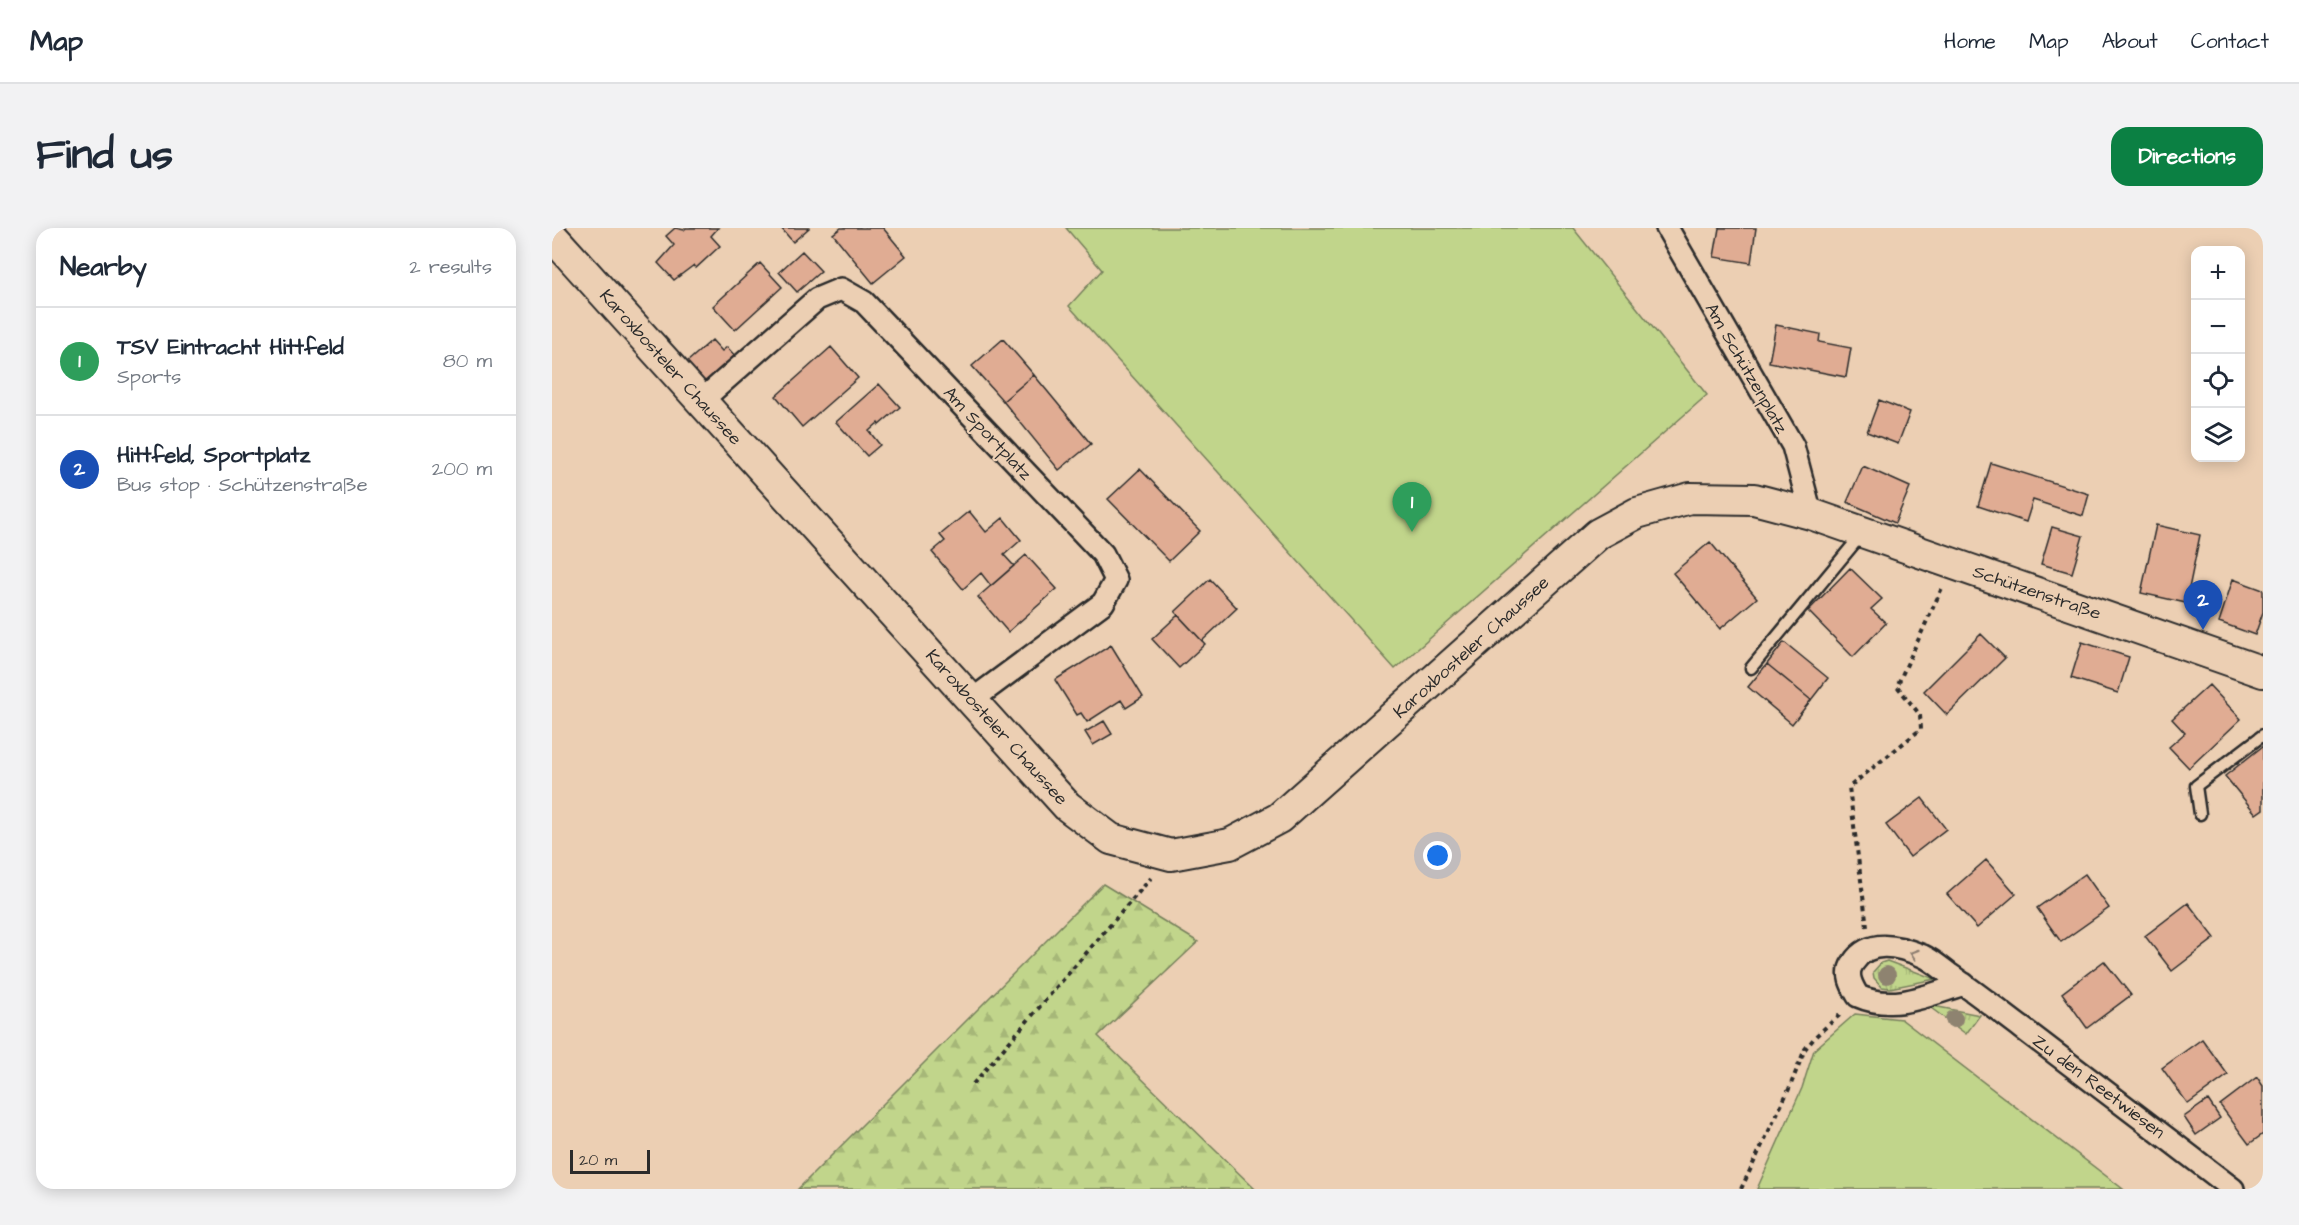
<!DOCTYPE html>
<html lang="en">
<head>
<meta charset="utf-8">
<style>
	body { margin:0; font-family:"Architects Daughter",sans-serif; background:#f2f2f3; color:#1f2937 }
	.controls { position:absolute; right:18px; top:18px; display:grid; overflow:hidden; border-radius:12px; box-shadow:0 3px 15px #0003 }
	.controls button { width:54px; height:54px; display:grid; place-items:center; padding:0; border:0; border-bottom:2px solid #e0e1e3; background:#fff; color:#1f2937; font:30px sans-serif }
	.scale { position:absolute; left:18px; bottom:15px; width:80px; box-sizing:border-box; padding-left:6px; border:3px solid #2b2b2b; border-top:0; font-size:16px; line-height:21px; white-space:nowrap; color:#2b2b2b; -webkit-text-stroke:4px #eccfb3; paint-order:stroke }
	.you { position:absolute; left:886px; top:628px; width:21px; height:21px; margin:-15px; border:4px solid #fff; border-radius:50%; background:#1a73e8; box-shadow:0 0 0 9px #1a73e833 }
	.badge { display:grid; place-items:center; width:39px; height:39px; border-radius:50%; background:#0b8043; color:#fff; font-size:20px; font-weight:700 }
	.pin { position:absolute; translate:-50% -50px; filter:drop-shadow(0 2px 3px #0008) }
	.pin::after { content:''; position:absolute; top:32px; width:21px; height:18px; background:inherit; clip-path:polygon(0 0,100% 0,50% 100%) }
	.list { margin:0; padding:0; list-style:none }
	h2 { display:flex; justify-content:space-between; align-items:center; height:78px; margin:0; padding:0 24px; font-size:26px }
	h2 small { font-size:20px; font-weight:400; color:#747a83 }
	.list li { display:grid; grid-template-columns:39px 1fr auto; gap:18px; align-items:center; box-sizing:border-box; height:108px; padding:0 24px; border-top:2px solid #e0e1e3 }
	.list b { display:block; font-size:22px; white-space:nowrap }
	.list p { margin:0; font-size:20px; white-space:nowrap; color:#747a83 }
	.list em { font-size:20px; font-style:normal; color:#747a83 }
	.icon { flex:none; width:33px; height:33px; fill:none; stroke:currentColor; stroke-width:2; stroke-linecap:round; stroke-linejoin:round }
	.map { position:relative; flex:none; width:1711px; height:961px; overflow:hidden; border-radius:18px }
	header { display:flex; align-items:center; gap:36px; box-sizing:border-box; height:84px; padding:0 30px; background:#fff; border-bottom:2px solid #e0e1e3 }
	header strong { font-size:28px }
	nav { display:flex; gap:33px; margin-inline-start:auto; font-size:21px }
	.intro { display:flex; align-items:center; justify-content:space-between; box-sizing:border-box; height:144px; padding:0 36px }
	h1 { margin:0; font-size:42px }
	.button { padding:15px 27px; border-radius:18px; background:#0b8043; color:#fff; font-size:21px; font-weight:700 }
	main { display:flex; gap:36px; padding:0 36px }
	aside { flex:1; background:#fff; border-radius:18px; box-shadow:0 3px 15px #0003 }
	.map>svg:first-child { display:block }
	.grass { fill:url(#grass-tufts); stroke:#76805b; stroke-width:1.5 }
	.forest { fill:url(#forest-firs); stroke:#76805b; stroke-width:1.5 }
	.pitch { fill:#c1d58b; stroke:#76805b; stroke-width:1.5 }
	.building { fill:#e0ac93; stroke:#2b2b2b; stroke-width:1.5 }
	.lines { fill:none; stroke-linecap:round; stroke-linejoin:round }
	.lane-casing { stroke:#2b2b2b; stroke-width:15 }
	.street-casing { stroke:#2b2b2b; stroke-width:26 }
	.secondary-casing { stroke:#2b2b2b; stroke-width:34 }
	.path { stroke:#2b2b2b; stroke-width:4; stroke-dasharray:4.5 4.5; stroke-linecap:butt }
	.lane { stroke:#eccfb3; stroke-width:10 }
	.street { stroke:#eccfb3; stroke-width:21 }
	.secondary { stroke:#eccfb3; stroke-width:30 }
	.tree { fill:#8e8370 }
	.oneway { stroke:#8c7d6f }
	.labels { text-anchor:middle; stroke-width:4.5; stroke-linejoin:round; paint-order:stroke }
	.street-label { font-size:18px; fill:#2b2b2b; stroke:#eccfb3 }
</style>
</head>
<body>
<header>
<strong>Map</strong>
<nav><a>Home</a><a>Map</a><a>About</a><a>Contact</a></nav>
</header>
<div class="intro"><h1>Find us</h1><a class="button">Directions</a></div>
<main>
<aside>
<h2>Nearby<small>2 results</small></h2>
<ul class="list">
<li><span class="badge" style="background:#2e9e5b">1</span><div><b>TSV Eintracht Hittfeld</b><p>Sports</p></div><em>80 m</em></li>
<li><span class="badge" style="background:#1a4fb4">2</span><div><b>Hittfeld, Sportplatz</b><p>Bus stop · Schützenstraße</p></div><em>200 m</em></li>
</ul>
</aside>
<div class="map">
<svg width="1711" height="961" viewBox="0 0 1711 961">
	<defs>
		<pattern id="grass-tufts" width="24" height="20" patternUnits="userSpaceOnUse" patternTransform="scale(1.5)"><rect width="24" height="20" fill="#c1d58b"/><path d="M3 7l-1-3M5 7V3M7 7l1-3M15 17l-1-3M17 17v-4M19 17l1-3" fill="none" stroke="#a6b778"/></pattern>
		<pattern id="forest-firs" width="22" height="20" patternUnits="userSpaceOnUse" patternTransform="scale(1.5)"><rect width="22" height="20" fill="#c1d58b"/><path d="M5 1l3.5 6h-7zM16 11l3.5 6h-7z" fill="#a6b778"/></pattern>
	</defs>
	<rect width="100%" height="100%" fill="#eccfb3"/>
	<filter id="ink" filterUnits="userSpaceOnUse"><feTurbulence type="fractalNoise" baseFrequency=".0167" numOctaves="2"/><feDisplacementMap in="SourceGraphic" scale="12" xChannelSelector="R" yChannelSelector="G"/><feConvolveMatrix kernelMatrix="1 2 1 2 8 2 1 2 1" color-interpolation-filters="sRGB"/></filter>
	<g filter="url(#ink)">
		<path class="grass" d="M1335 733 1383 751 1338 760 1330 759 1322 750 1321 744 1329 735Z
			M1381 778 1428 787 1414 806 1379 780Z"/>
		<path class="forest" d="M551 656 646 714 546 808 703 961H246Z"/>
		<path class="pitch" d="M514 0H1021L1155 167 843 441 517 78 550 42Z
			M1303 786 1349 791 1571 961H1205L1250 860 1262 822Z"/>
		<path class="building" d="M123 0 132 2 134 0H166L159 8 168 18 144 40 142 37 122 52 106 35 122 17 114 8Z
			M229 0H257L241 14Z
			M289 0H331L354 28 321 55 281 6Z
			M1167 0H1204L1199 35 1162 29Z
			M250 23 269 43 245 64 227 44Z
			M208 35 230 59 183 102 161 78Z
			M1224 97 1268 106 1267 114 1299 120 1294 149 1217 134Z
			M451 111 482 147 451 173 420 138Z
			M160 112 170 123 175 119 185 130 155 157 135 134Z
			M279 119 306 150 250 199 224 168Z
			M482 147 539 216 507 242 451 173Z
			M327 156 348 179 327 197 326 195 317 203 328 217 315 228 284 194Z
			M1327 172 1358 184 1346 216 1315 204Z
			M1439 235 1537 266 1531 288 1481 272 1474 294 1426 278Z
			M1311 238 1358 259 1343 295 1295 274Z
			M588 241 648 303 617 333 556 271Z
			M417 283 434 304 451 290 469 312 452 327 462 338 439 358 429 345 411 361 380 324 393 313 388 307Z
			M1604 297 1648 307 1634 375 1589 365Z
			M1500 299 1531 308 1520 345 1489 336Z
			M1158 314 1205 370 1168 401 1121 345Z
			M474 327 505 361 456 404 426 369Z
			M1298 340 1330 371 1319 381 1334 395 1301 429 1256 383Z
			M658 351 685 380 650 413 623 384Z
			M1681 351 1711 362V384L1703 407 1667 394Z
			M626 387 653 416 627 440 600 411Z
			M1429 406 1453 430 1395 487 1372 463Z
			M1232 414 1276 450 1259 472 1215 436Z
			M1530 414 1577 429 1566 465 1519 450Z
			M559 417 591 469 574 480 569 472 535 494 529 485 525 487 503 452Z
			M1215 436 1259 472 1240 496 1196 459Z
			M1657 457 1689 491 1637 540 1617 519 1633 505 1620 491Z
			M552 493 560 506 541 517 533 504Z
			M1711 518V581L1704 586 1673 548Z
			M1370 570 1394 601 1358 629 1334 597Z
			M1434 632 1464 666 1425 700 1395 666Z
			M1533 646 1557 680 1509 714 1485 680Z
			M1636 675 1663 710 1620 743 1593 708Z
			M1552 733 1579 767 1535 800 1510 765Z
			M1650 811 1676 847 1636 876 1610 840Z
			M1705 849 1711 858V906L1697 916 1668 877Z
			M1656 872 1668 890 1644 907 1632 889Z"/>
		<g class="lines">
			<defs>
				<path id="lane" d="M1199 440 1310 306
					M1648 586 1644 558 1711 507"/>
				<path id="street" d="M1115 0 1241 218 1259 286
					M149 173 265 71 289 61 312 74 551 326 564 352 551 375 420 472
					M1412 756C1377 767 1342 784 1306 768 1300 758 1293 746 1301 735 1317 710 1347 718 1371 728 1380 732 1389 740 1397 746 1422 763 1446 782 1470 800 1541 854 1611 907 1681 961"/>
				<path id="secondary" d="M0 8 515 578 559 611 619 627 678 616 727 590 1046 306 1085 285 1138 270 1202 271 1259 286 1711 444"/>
			</defs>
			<use href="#lane" class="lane-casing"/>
			<use href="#street" class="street-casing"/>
			<use href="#secondary" class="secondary-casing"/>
			<path class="path" d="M1315 699 1297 559 1369 501 1368 487 1345 458 1390 360
				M421 856 599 650
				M1189 961 1237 861 1253 821 1265 807 1290 785"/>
			<use href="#lane" class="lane"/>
			<use href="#street" class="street"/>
			<use href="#secondary" class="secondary"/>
		</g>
		<g class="tree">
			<circle cx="1335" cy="747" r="9"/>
			<circle cx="1402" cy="791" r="9"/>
		</g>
		<defs><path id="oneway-chevron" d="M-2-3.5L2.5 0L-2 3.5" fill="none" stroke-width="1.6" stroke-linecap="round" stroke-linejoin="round" transform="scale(1.5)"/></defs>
		<use class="oneway" href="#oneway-chevron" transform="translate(1362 726) rotate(-162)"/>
	</g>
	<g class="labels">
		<g class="street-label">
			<text transform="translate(119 139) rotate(48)" y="6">Karoxbosteler Chaussee</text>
			<text transform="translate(1195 140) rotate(60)" y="6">Am Schützenplatz</text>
			<text transform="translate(436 205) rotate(47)" y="6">Am Sportplatz</text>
			<text transform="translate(1485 364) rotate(19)" y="6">Schützenstraße</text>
			<text transform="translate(919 419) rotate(-42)" y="6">Karoxbosteler Chaussee</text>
			<text transform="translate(445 499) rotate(48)" y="6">Karoxbosteler Chaussee</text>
			<text transform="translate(1547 858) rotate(37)" y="6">Zu den Reetwiesen</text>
		</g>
	</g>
</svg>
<div class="controls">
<button>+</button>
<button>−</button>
<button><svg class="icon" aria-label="locate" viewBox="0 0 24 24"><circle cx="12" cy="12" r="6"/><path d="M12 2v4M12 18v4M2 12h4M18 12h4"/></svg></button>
<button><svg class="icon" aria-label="layers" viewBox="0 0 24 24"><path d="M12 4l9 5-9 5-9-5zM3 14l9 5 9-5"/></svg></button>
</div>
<div class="scale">20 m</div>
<div class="you"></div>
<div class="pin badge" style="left:860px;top:304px;background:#2e9e5b">1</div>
<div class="pin badge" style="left:1651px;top:402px;background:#1a4fb4">2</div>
</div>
</main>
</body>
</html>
